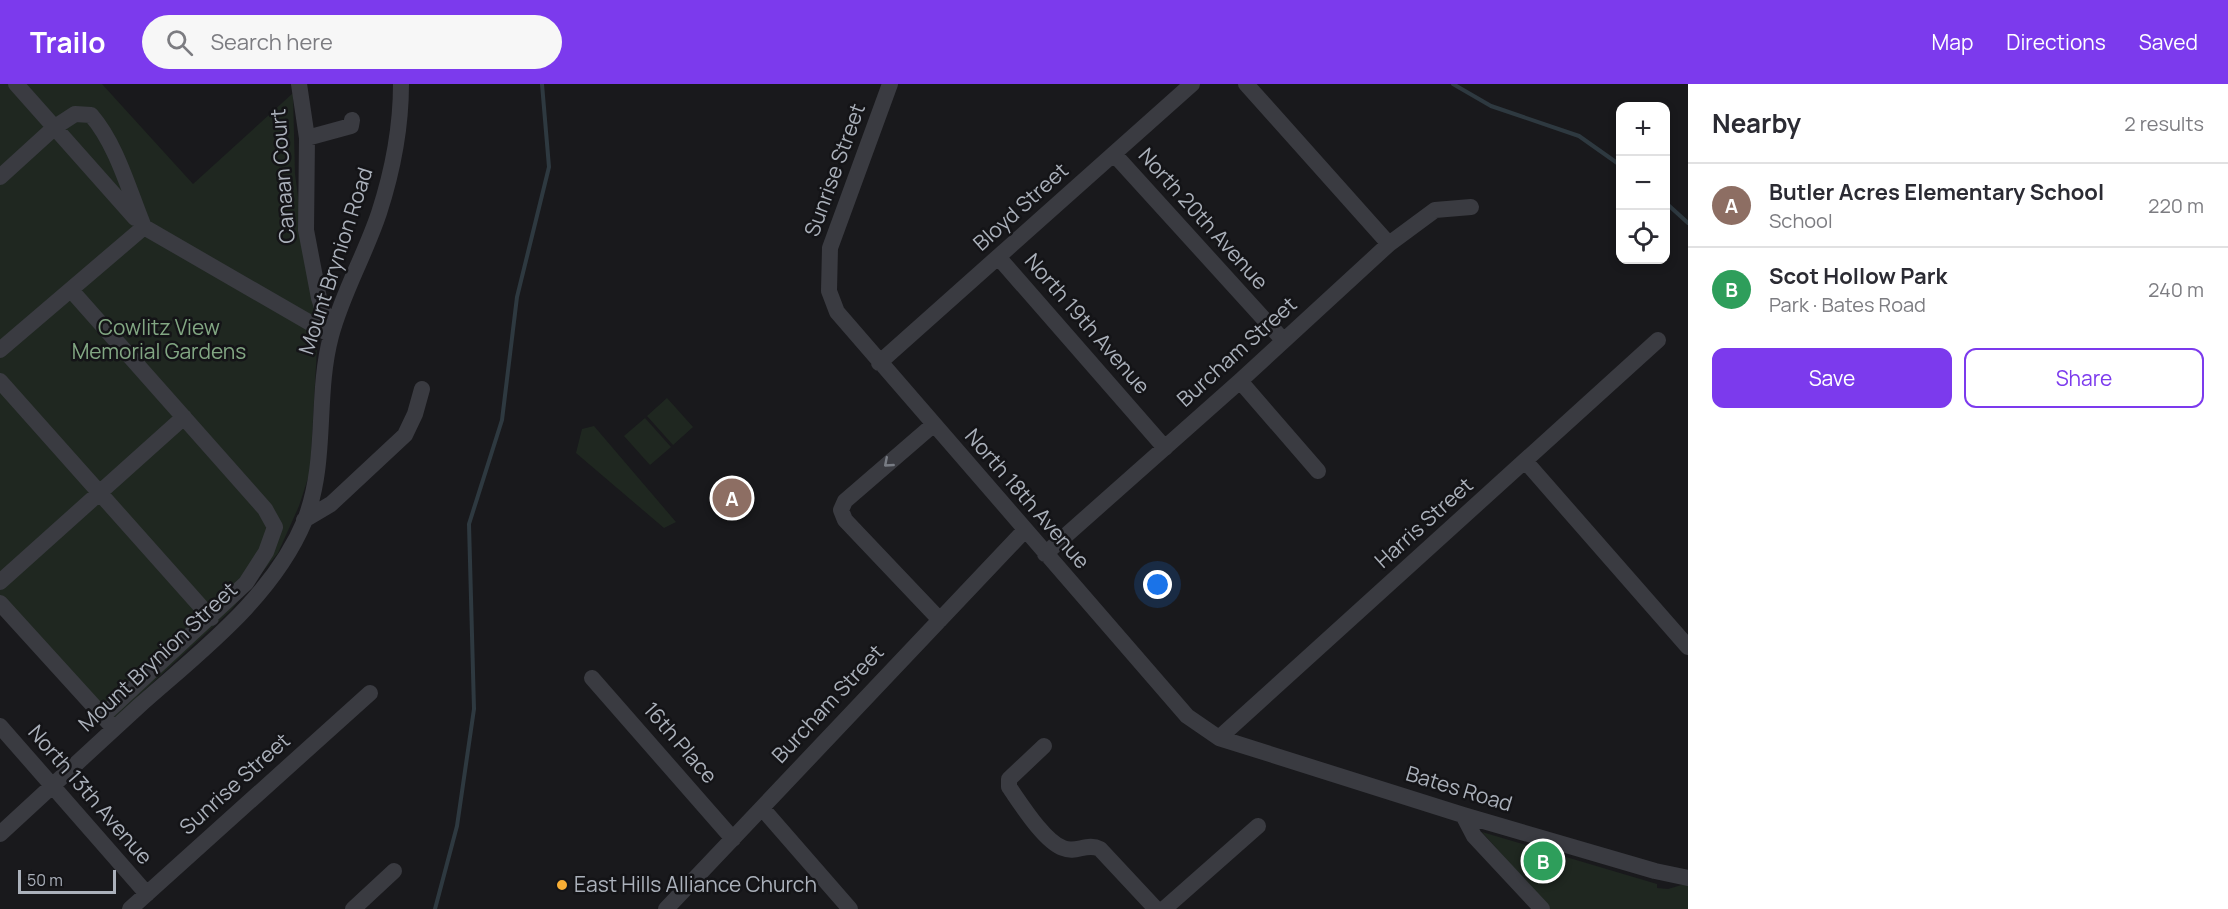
<!DOCTYPE html>
<html lang="en">
<head>
<meta charset="utf-8">
<style>
	body { margin:0; font-family:Manrope,sans-serif; background:#f7f7f7; color:#2b2b33 }
	.controls { position:absolute; right:18px; top:18px; display:grid; overflow:hidden; border-radius:12px; box-shadow:0 3px 9px #0003 }
	.controls button { width:54px; height:54px; display:grid; place-items:center; padding:0; border:0; border-bottom:2px solid #e1e1e2; background:#fff; color:#2b2b33; font:30px sans-serif }
	.scale { position:absolute; left:18px; bottom:15px; width:98px; box-sizing:border-box; padding-left:6px; border:3px solid #abb1bb; border-top:0; font-size:16px; line-height:21px; white-space:nowrap; color:#abb1bb; -webkit-text-stroke:4px #141417; paint-order:stroke }
	.you { position:absolute; left:1158px; top:501px; width:21px; height:21px; margin:-15px; border:4px solid #fff; border-radius:50%; background:#1a73e8; box-shadow:0 0 0 9px #1a73e833 }
	.badge { display:grid; place-items:center; width:39px; height:39px; border-radius:50%; background:#7c3aed; color:#fff; font-size:20px; font-weight:700 }
	.pin { position:absolute; translate:-50% -50%; border:3px solid #fff; box-shadow:0 2px 6px #0006 }
	.list { margin:0; padding:0; list-style:none }
	h2 { display:flex; justify-content:space-between; align-items:center; height:78px; margin:0; padding:0 24px; font-size:26px }
	h2 small { font-size:20px; font-weight:400; color:#7c7c81 }
	.list li { display:grid; grid-template-columns:39px 1fr auto; gap:18px; align-items:center; box-sizing:border-box; height:84px; padding:0 24px; border-top:2px solid #e1e1e2 }
	.list b { display:block; font-size:22px; white-space:nowrap }
	.list p { margin:0; font-size:20px; white-space:nowrap; color:#7c7c81 }
	.list em { font-size:20px; font-style:normal; color:#7c7c81 }
	.actions { display:flex; gap:12px; padding:18px 24px }
	.actions a { flex:1; padding:14px 0; border:2px solid #7c3aed; border-radius:12px; text-align:center; font-size:21px; color:#7c3aed }
	.actions .main { background:#7c3aed; color:#fff }
	.icon { flex:none; width:33px; height:33px; fill:none; stroke:currentColor; stroke-width:2; stroke-linecap:round; stroke-linejoin:round }
	.map { position:relative; flex:none; width:1688px; height:825px; overflow:hidden }
	header { display:flex; align-items:center; gap:36px; box-sizing:border-box; height:84px; padding:0 30px; background:#7c3aed; color:#fff }
	header strong { font-size:28px }
	nav { display:flex; gap:33px; margin-inline-start:auto; font-size:21px }
	.search { width:420px; height:54px; background:#f7f7f7; display:flex; align-items:center; gap:15px; box-sizing:border-box; padding:0 21px; border-radius:33px; color:#7c7c81; font-size:22px }
	main { display:flex }
	aside { flex:1; background:#fff }
	.map>svg:first-child { display:block }
	.green { fill:#1f2720 }
	.lines { fill:none; stroke-linecap:round; stroke-linejoin:round }
	.stream { stroke:#2e3940; stroke-width:4 }
	.minor { stroke:#3a3b41; stroke-width:16 }
	.oneway { stroke:#787c84 }
	.poi-dot { fill:#f8ae35; stroke:#141417; stroke-width:2 }
	.labels { text-anchor:middle; stroke-width:5; stroke-linejoin:round; paint-order:stroke }
	.street-label { font-size:21px; fill:#abb1bb; stroke:#141417 }
	.park-label { font-size:21px; fill:#82a783; stroke:#141417 }
	.poi-label { font-size:21px; fill:#abb1bb; stroke:#141417; text-anchor:start }
</style>
</head>
<body>
<header>
<strong>Trailo</strong>
<div class="search"><svg class="icon" aria-label="search" viewBox="0 0 24 24"><circle cx="10" cy="10" r="6"/><path d="M15 15l6 6"/></svg>Search here</div>
<nav><a>Map</a><a>Directions</a><a>Saved</a></nav>
</header>
<main>
<div class="map">
<svg width="1688" height="825" viewBox="0 0 1688 825">
	<rect width="100%" height="100%" fill="#19191c"/>
	<path class="green" d="M0 0H102L193 100 293 9 295 90 304 157 319 229 310 388 299 422 278 469 231 526 106 642 0 523Z
		M667 314 693 343 673 361 647 332Z
		M645 334 671 363 650 381 624 352Z
		M594 342 676 438 664 444 576 369 582 345Z
		M1482 748 1657 800V804L1668 805 1688 799V825H1550Z"/>
	<g class="lines">
		<path class="stream" d="M1453 0 1491 22 1579 52 1620 81
			M1666 119 1688 139
			M435 825 457 742 474 625 469 440 502 336 517 213 549 83 542 0"/>
		<path class="minor" d="M16 0 135 134
			M299 0 307 54 306 146 319 214 331 251
			M890 0 830 164 829 207 837 228 1187 632 1219 654 1463 731 1655 787 1688 794
			M1246 0 1389 160
			M307 54 351 42 352 36
			M1114 70 1283 256
			M0 93 55 43 75 30 91 31C117 61 129 107 144 143
			M999 174 1165 364
			M71 206 265 425 275 443 266 468 246 499 103 632
			M0 266 144 143 331 251
			M879 279 1192 0
			M0 297 211 534
			M1240 297 1318 387
			M933 341 845 417 841 426 845 436 940 536
			M1526 378 1688 563
			M304 436 331 420 405 351 415 330 422 305
			M1045 470 1240 297 1389 160 1435 126 1471 123
			M0 498 184 333
			M0 519 110 640
			M592 594 733 755
			M0 642 147 810
			M1219 654 1658 256
			M1044 662 1009 695V703C1021 720 1044 757 1063 764 1076 770 1087 758 1100 765L1156 825
			M762 724 850 825
			M1463 731 1474 752 1542 825
			M0 750C47 707 93 664 140 621 201 567 273 513 305 436 328 377 315 312 331 252 342 210 365 171 379 129 392 89 401 43 401 0
			M130 825 370 609
			M353 825 394 787
			M666 825 1025 446
			M1164 825 1258 742"/>
	</g>
	<defs><path id="oneway-chevron" d="M-2-3.5L2.5 0L-2 3.5" fill="none" stroke-width="1.6" stroke-linecap="round" stroke-linejoin="round" transform="scale(1.5)"/></defs>
	<use class="oneway" href="#oneway-chevron" transform="translate(888 379) rotate(139)"/>
	<circle class="poi-dot" cx="562" cy="801" r="6"/>
	<g class="labels">
		<g class="street-label">
			<text transform="translate(835 86) rotate(-70)" y="7">Sunrise Street</text>
			<text transform="translate(283 92) rotate(-94)" y="7">Canaan Court</text>
			<text transform="translate(1021 123) rotate(-42)" y="7">Bloyd Street</text>
			<text transform="translate(1203 135) rotate(48)" y="7">North 20th Avenue</text>
			<text transform="translate(336 177) rotate(-72)" y="7">Mount Brynion Road</text>
			<text transform="translate(1087 240) rotate(49)" y="7">North 19th Avenue</text>
			<text transform="translate(1237 268) rotate(-42)" y="7">Burcham Street</text>
			<text transform="translate(1027 415) rotate(49)" y="7">North 18th Avenue</text>
			<text transform="translate(1424 439) rotate(-42)" y="7">Harris Street</text>
			<text transform="translate(158 573) rotate(-43)" y="7">Mount Brynion Street</text>
			<text transform="translate(828 620) rotate(-47)" y="7">Burcham Street</text>
			<text transform="translate(680 659) rotate(49)" y="7">16th Place</text>
			<text transform="translate(235 700) rotate(-42)" y="7">Sunrise Street</text>
			<text transform="translate(1459 705) rotate(17)" y="7">Bates Road</text>
			<text transform="translate(90 711) rotate(49)" y="7">North 13th Avenue</text>
		</g>
		<g class="park-label">
			<text x="159" y="251">Cowlitz View<tspan x="159" dy="24">Memorial Gardens</tspan></text>
		</g>
		<g class="poi-label">
			<text x="574" y="808">East Hills Alliance Church</text>
		</g>
	</g>
</svg>
<div class="controls">
<button>+</button>
<button>−</button>
<button><svg class="icon" aria-label="locate" viewBox="0 0 24 24"><circle cx="12" cy="12" r="6"/><path d="M12 2v4M12 18v4M2 12h4M18 12h4"/></svg></button>
</div>
<div class="scale">50 m</div>
<div class="you"></div>
<div class="pin badge" style="left:732px;top:414px;background:#8d6e63">A</div>
<div class="pin badge" style="left:1543px;top:777px;background:#2e9e5b">B</div>
</div>
<aside>
<h2>Nearby<small>2 results</small></h2>
<ul class="list">
<li><span class="badge" style="background:#8d6e63">A</span><div><b>Butler Acres Elementary School</b><p>School</p></div><em>220 m</em></li>
<li><span class="badge" style="background:#2e9e5b">B</span><div><b>Scot Hollow Park</b><p>Park · Bates Road</p></div><em>240 m</em></li>
</ul>
<div class="actions"><a class="main">Save</a><a>Share</a></div>
</aside>
</main>
</body>
</html>
